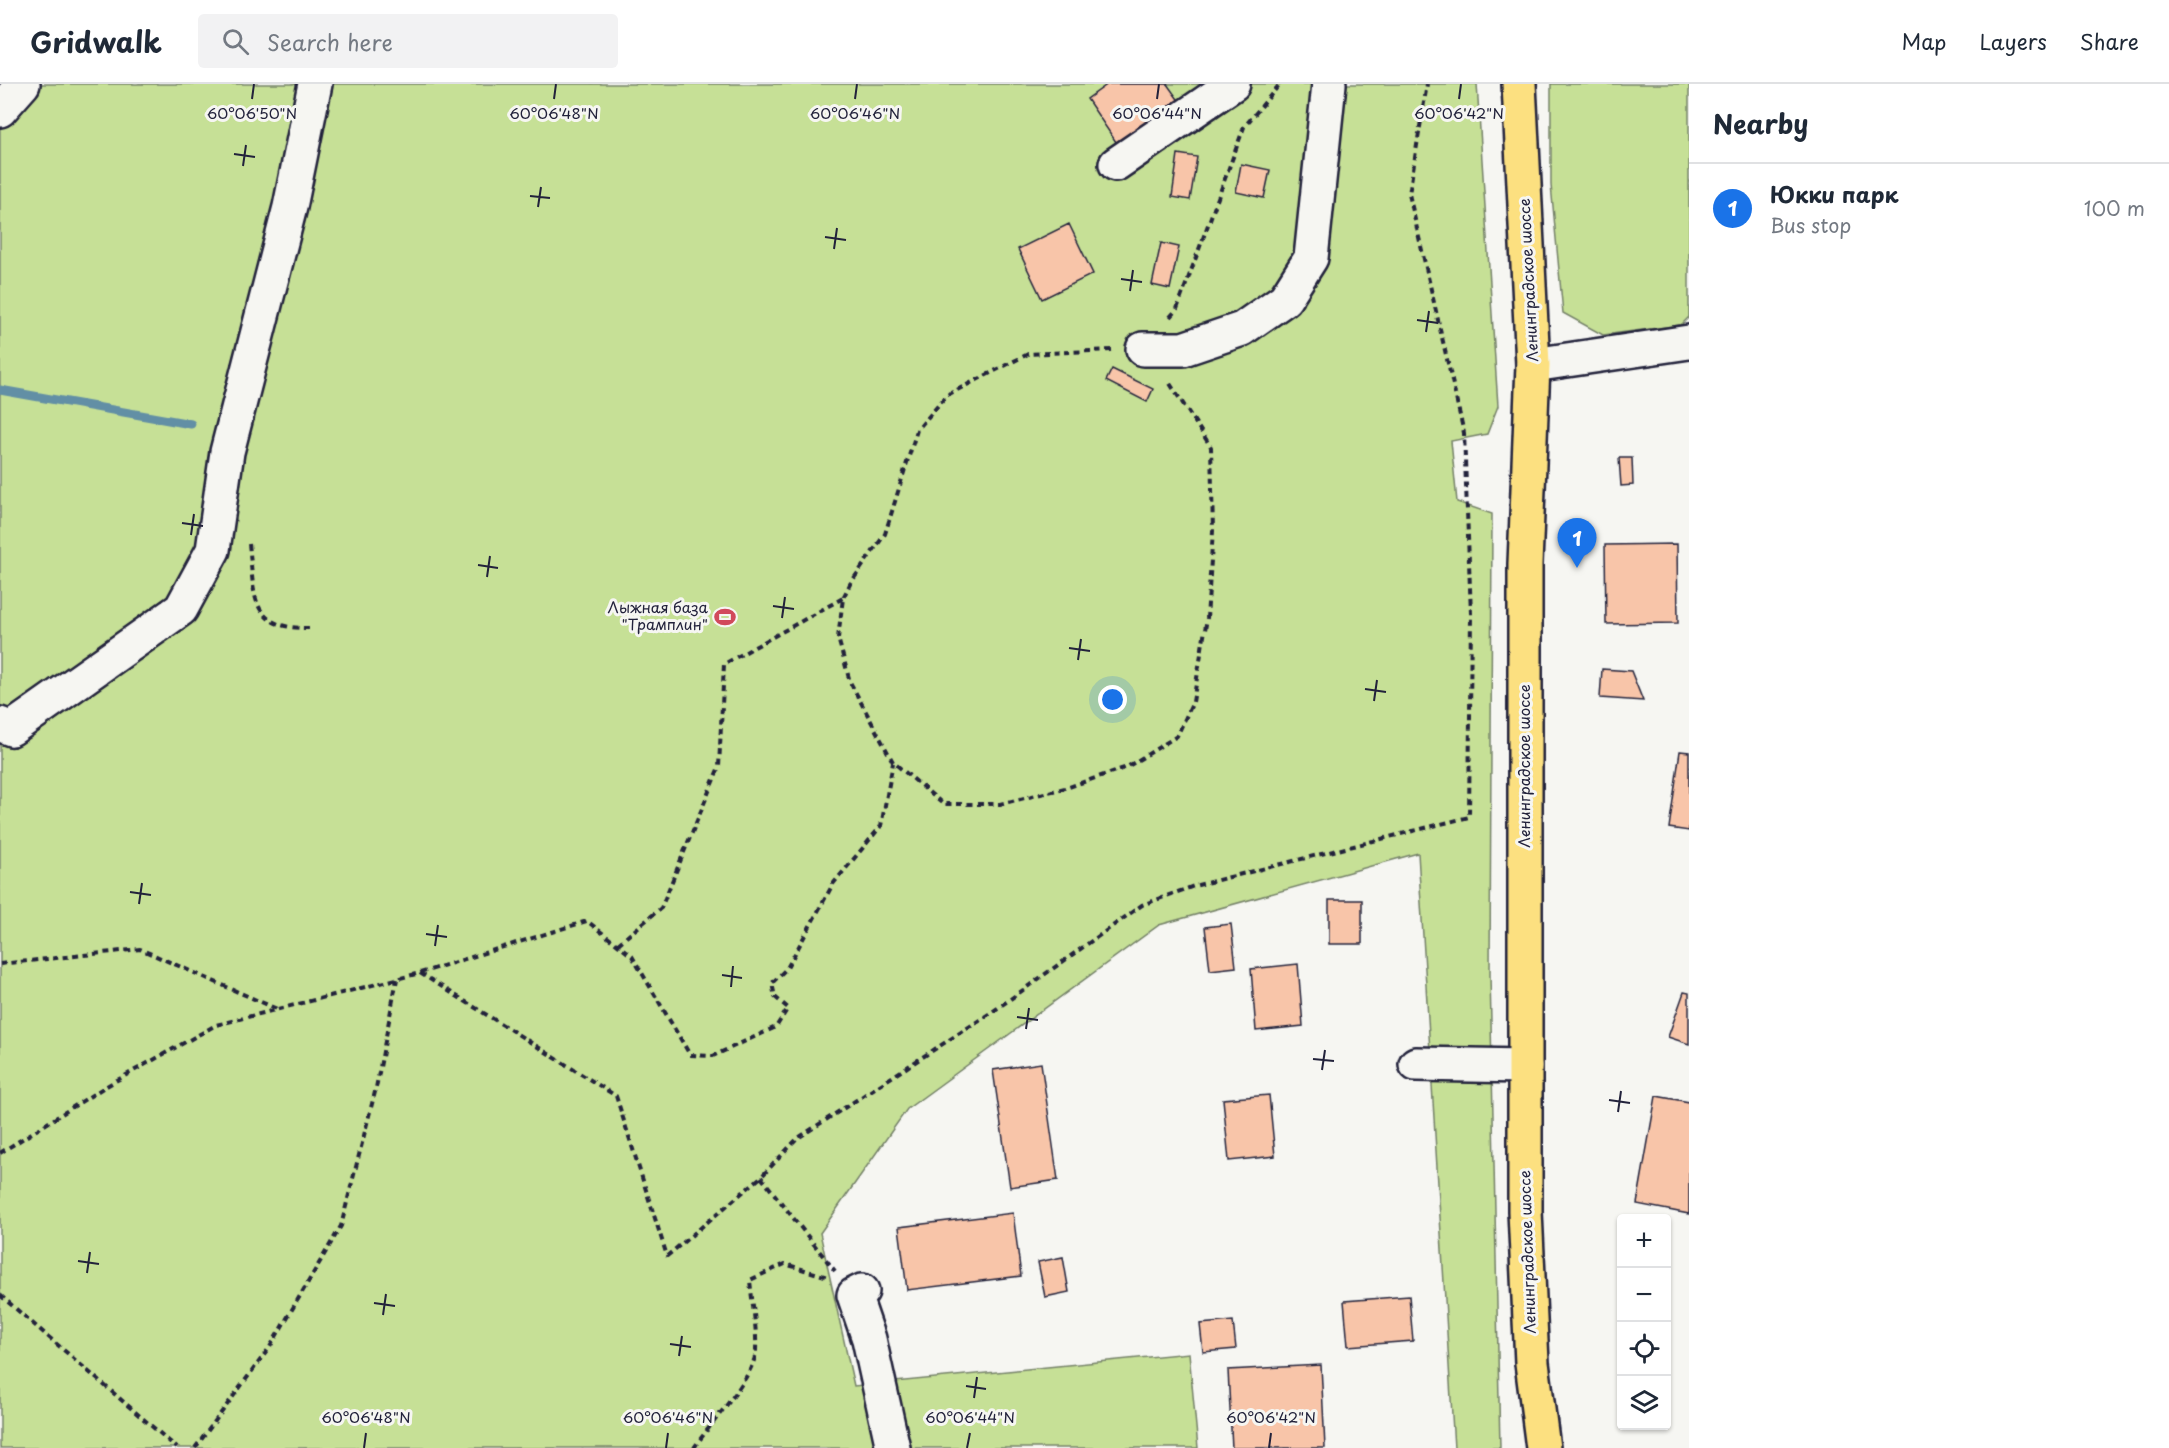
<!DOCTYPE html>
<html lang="en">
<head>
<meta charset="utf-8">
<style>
	body { margin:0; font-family:"Playpen Sans",sans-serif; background:#f2f2f3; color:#1f2937 }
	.controls { position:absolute; right:18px; bottom:18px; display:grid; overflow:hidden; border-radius:6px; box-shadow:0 2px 4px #0004 }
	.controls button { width:54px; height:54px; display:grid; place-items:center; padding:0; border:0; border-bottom:2px solid #e0e1e3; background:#fff; color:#1f2937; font:30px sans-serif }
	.you { position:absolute; left:1113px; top:616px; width:21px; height:21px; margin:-15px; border:4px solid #fff; border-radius:50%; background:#1a73e8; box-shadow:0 0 0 9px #1a73e833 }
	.badge { display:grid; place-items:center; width:39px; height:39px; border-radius:50%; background:#1a73e8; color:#fff; font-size:20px; font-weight:700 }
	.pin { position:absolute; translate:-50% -50px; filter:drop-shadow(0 2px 3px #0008) }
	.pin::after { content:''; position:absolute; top:32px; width:21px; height:18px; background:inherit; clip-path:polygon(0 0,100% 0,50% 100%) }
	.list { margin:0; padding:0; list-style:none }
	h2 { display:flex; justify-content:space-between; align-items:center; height:78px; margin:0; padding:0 24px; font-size:26px }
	h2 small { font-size:20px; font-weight:400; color:#747a83 }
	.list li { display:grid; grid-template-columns:39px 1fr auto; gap:18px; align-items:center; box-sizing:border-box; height:90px; padding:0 24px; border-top:2px solid #e0e1e3 }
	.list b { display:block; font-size:22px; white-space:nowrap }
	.list p { margin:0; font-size:20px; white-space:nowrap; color:#747a83 }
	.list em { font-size:20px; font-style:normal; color:#747a83 }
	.icon { flex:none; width:33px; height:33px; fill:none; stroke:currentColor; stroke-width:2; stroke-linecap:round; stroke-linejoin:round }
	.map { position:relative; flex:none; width:1689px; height:1364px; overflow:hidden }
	header { display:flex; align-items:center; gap:36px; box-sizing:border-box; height:84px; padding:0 30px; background:#fff; border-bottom:2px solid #e0e1e3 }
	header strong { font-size:28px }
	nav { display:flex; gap:33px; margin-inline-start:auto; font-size:21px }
	.search { width:420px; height:54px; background:#f2f2f3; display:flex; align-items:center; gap:15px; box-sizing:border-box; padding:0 21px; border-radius:6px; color:#747a83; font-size:22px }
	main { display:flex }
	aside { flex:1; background:#fff }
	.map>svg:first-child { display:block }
	.green { fill:#c6e096; stroke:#748168; stroke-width:1.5 }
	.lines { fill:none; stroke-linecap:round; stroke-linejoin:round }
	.stream { stroke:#628fa5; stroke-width:9 }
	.building { fill:#f8c5a9; stroke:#22223b; stroke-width:1.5 }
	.minor-casing { stroke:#22223b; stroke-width:38 }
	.major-casing { stroke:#22223b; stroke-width:38 }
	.path { stroke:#22223b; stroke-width:4; stroke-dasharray:6 4.5; stroke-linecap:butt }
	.minor { stroke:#f6f6f2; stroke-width:33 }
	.major { stroke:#fce080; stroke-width:33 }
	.ticks { fill:none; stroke:#22223b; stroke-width:2 }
	.labels { text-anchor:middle; stroke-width:6; stroke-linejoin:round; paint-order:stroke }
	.street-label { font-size:15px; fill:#22223b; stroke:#f6f6f2 }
	.poi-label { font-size:15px; fill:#22223b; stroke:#f6f6f2; text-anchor:end }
	.ticks-label { font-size:15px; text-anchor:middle; fill:#22223b; stroke:#f6f6f2; stroke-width:6; stroke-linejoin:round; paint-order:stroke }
</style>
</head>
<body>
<header>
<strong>Gridwalk</strong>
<div class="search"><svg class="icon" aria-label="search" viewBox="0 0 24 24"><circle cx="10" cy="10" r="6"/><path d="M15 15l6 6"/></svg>Search here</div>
<nav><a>Map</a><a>Layers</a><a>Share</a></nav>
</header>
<main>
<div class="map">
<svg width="1689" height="1364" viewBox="0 0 1689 1364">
	<rect width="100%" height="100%" fill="#f6f6f2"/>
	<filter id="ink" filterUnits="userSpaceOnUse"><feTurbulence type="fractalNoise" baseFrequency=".0167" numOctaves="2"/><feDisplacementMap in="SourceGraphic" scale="12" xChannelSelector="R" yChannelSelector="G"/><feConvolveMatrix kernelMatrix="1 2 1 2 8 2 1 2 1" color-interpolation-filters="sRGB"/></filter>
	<g filter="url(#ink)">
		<path class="green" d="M0 0H1477L1498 322 1487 350 1451 357 1457 418 1492 430 1490 891 1500 1364H1454L1418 769 1159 841 907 1025 820 1149 854 1302 1189 1269 1198 1364H0Z
			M1551 0H1689V233L1681 241 1603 251 1563 229 1551 101Z"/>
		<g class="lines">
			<path class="stream" d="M0 306 191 340"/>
		</g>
		<path class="building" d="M1108 0H1167L1180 18 1118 61 1087 15Z
			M1178 70 1197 73 1190 116 1172 113Z
			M1241 80 1270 86 1264 114 1236 108Z
			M1069 140 1093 190 1042 215 1018 165Z
			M1161 159 1179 163 1170 205 1152 201Z
			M1112 285 1153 305 1147 318 1106 297Z
			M1619 374H1632L1633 401 1621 402Z
			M1677 460 1678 539 1606 540 1605 461Z
			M1602 585 1631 587 1643 617 1600 614Z
			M1680 667 1689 668V747L1669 744Z
			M1329 816H1362V860H1329Z
			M1231 840 1236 883 1210 886 1205 843Z
			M1298 880 1303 942 1256 947 1251 885Z
			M1684 908 1689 909V960L1668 953Z
			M1041 979 1058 1096 1010 1103 993 986Z
			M1269 1011 1275 1072 1229 1077 1223 1015Z
			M1656 1012 1689 1018V1130L1637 1120Z
			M1013 1129 1021 1192 907 1206 899 1143Z
			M1063 1173 1069 1208 1045 1213 1038 1178Z
			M1409 1212 1413 1257 1348 1262 1344 1217Z
			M1233 1237 1236 1265 1203 1268 1200 1240Z
			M1321 1281 1325 1364H1232L1228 1286Z"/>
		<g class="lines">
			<defs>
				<path id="minor" d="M0 26 23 0
					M1116 80 1233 0
					M1143 265H1183L1242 245 1285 215 1311 174 1329 0
					M1533 281 1689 258
					M0 640 11 645 181 525 213 466 227 368 290 123 315 0
					M1416 980 1525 982
					M862 1207 854 1211 869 1255 893 1364"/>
				<path id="major" d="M1519 0 1533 281 1525 480V1127L1532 1279 1543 1364"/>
			</defs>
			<use href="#minor" class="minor-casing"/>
			<use href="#major" class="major-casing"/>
			<path class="path" d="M1170 233 1177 225 1244 43 1280 0
				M1112 266 1028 270 947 311 917 346 885 450 850 500 843 514 838 554 850 598 893 678 943 720H1000L1069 703 1127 683 1177 652 1193 618 1207 534 1213 447 1211 363 1169 298
				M249 460C255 509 247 546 311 544
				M618 860 661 824 719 683 724 580 843 514
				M0 880 140 865 277 925
				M420 889 616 1012 667 1172 761 1093 798 1054 995 926 1142 821 1194 802 1469 733 1471 530 1464 349 1409 110 1427 0
				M0 1069 103 1004 216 941 420 889 587 837 632 872 690 971 713 972 776 943 788 924 775 913 772 899 787 884 833 800 881 742 893 679
				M761 1093 835 1187
				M0 1211 177 1364
				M195 1364 270 1263 341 1142 376 1004 397 895
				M694 1364C709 1341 756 1291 756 1266 757 1243 752 1219 750 1196L785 1180 828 1193"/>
			<use href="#minor" class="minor"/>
			<use href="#major" class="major"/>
		</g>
	</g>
	<path class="ticks" d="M252 15 254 0M554 15 556 0M855 15 857 0M1157 15 1159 0M1459 15 1461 0M234 70 255 73M243 82 246 61M530 112 550 114M538 123 541 103M825 153 846 156M834 165 837 144M1121 195 1142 198M1130 207 1133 186M1417 236 1438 239M1426 248 1429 227M182 439 203 442M191 451 194 430M478 481 498 484M487 493 490 472M773 522 794 525M782 534 785 513M1069 564 1090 567M1078 576 1081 555M1365 605 1386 608M1374 617 1377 596M130 808 151 811M139 820 142 799M426 850 447 853M435 862 438 841M722 891 742 894M731 903 733 882M1017 933 1038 936M1026 945 1029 924M1313 975 1334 977M1322 986 1325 966M1609 1016 1630 1019M1618 1028 1621 1007M78 1177 99 1180M87 1189 90 1168M374 1219 395 1222M383 1231 386 1210M670 1260 691 1263M679 1272 682 1252M966 1302 986 1305M974 1314 977 1293M364 1364 366 1349M666 1364 668 1349M967 1364 970 1349M1269 1364 1271 1349"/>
	<defs>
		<symbol id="stadium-bare" viewBox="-9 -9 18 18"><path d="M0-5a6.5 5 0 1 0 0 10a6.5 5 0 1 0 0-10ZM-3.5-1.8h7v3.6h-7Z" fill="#d1495b" stroke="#f6f6f2" stroke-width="2.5" paint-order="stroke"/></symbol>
	</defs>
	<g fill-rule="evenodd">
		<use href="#stadium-bare" x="710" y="518" width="30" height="30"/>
	</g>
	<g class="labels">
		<g class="street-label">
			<text transform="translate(1529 196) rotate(-93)" y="5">Ленинградское шоссе</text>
			<text transform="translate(1525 682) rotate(-90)" y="5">Ленинградское шоссе</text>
			<text transform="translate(1528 1168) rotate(-92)" y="5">Ленинградское шоссе</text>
		</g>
		<g class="poi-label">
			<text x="708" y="529">Лыжная база<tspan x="708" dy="17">"Трамплин"</tspan></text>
		</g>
	</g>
	<g class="ticks-label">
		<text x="252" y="35">60°06'50"N</text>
		<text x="554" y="35">60°06'48"N</text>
		<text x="855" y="35">60°06'46"N</text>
		<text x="1157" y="35">60°06'44"N</text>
		<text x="1459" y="35">60°06'42"N</text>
		<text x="366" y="1339">60°06'48"N</text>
		<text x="668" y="1339">60°06'46"N</text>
		<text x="970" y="1339">60°06'44"N</text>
		<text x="1271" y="1339">60°06'42"N</text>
	</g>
</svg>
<div class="controls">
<button>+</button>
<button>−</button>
<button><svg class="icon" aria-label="locate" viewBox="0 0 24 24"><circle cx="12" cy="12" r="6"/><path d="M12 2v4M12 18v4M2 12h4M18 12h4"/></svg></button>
<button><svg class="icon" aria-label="layers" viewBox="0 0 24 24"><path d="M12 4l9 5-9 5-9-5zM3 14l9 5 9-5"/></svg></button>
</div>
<div class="you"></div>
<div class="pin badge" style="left:1577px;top:484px">1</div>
</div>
<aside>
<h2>Nearby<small></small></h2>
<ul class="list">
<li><span class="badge">1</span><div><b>Юкки парк</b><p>Bus stop</p></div><em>100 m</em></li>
</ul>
</aside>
</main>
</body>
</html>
